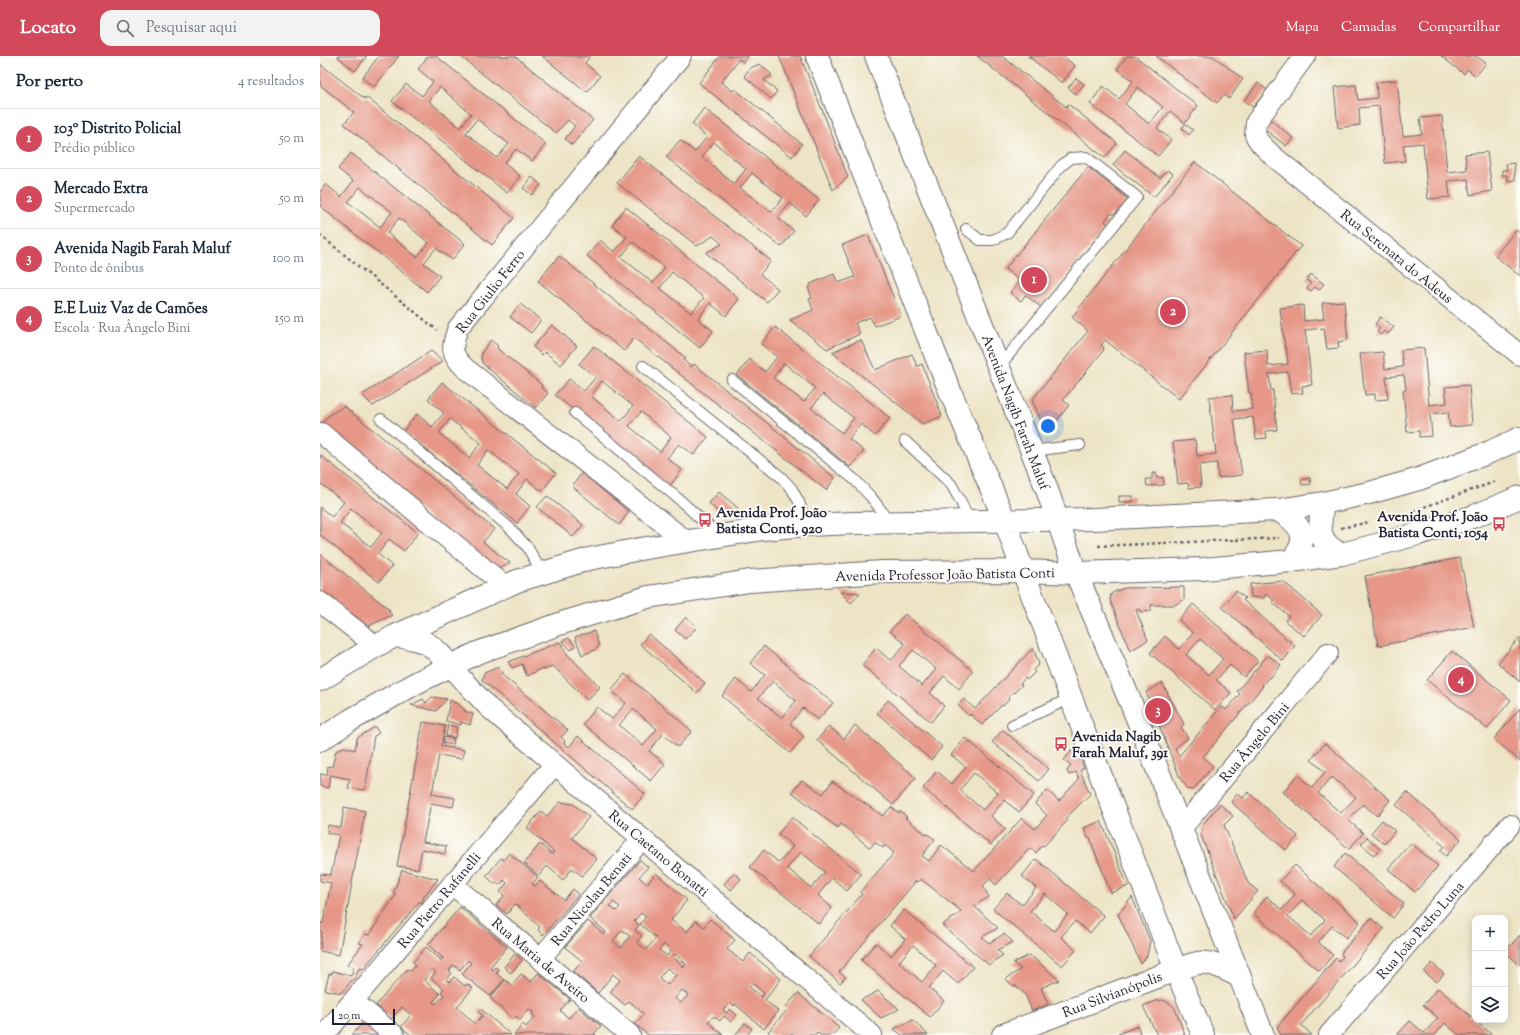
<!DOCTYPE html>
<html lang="pt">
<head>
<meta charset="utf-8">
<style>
	body { margin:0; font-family:"Sorts Mill Goudy",serif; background:#f2f2f3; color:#1f2937 }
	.controls { position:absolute; right:12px; bottom:12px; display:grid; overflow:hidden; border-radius:8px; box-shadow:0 2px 10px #0003 }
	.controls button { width:36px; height:36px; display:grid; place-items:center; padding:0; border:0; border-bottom:1px solid #e0e1e3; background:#fff; color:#1f2937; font:20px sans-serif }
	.scale { position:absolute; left:12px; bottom:10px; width:63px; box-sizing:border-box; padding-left:4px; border:2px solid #22223b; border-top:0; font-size:11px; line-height:14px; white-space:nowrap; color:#22223b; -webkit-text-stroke:3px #fdfcf7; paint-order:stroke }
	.you { position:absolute; left:728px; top:370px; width:14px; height:14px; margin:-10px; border:3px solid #fff; border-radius:50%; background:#1a73e8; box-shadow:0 0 0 6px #1a73e833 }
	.badge { display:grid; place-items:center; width:26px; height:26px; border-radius:50%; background:#d1495b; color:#fff; font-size:13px; font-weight:700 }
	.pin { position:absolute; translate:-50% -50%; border:2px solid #fff; box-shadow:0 1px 4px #0006 }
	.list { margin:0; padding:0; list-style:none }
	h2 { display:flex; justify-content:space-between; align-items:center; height:52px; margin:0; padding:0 16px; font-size:17px }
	h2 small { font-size:13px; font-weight:400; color:#747a83 }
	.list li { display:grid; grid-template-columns:26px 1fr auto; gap:12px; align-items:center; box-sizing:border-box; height:60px; padding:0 16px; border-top:1px solid #e0e1e3 }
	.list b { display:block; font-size:15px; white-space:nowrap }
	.list p { margin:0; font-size:13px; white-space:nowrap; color:#747a83 }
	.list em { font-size:13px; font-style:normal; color:#747a83 }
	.icon { flex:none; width:22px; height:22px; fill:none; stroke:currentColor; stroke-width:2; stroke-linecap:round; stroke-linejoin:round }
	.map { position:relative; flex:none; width:1200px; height:979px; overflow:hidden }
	header { display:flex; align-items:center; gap:24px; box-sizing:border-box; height:56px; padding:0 20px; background:#d1495b; color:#fff }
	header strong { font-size:19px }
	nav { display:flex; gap:22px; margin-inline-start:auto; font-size:14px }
	.search { width:280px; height:36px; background:#f2f2f3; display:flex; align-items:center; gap:10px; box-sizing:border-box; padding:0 14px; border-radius:12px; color:#747a83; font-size:15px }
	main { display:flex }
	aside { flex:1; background:#fff }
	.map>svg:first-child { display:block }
	.building { fill:#e69787; fill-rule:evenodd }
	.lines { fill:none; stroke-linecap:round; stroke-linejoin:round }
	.lane-casing { stroke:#69666b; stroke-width:12 }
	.street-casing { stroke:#69666b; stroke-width:22 }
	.secondary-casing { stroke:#69666b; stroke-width:24 }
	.path { stroke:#69666b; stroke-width:2.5; stroke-dasharray:3 3; stroke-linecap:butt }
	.lane { stroke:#fff; stroke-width:10 }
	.street { stroke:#fff; stroke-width:20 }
	.secondary { stroke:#fff; stroke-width:22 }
	.labels { text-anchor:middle; stroke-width:4; stroke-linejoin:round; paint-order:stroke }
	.street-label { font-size:14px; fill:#22223b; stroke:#fdfcf7 }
	.poi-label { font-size:14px; font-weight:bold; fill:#22223b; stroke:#fdfcf7; text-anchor:start }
</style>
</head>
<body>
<header>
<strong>Locato</strong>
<div class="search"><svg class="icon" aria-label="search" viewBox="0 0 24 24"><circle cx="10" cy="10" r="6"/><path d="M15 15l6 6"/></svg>Pesquisar aqui</div>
<nav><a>Mapa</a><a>Camadas</a><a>Compartilhar</a></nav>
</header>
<main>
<aside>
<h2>Por perto<small>4 resultados</small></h2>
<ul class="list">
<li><span class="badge">1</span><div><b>103º Distrito Policial</b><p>Prédio público</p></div><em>50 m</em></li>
<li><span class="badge">2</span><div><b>Mercado Extra</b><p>Supermercado</p></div><em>50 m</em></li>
<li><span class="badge">3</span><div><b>Avenida Nagib Farah Maluf</b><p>Ponto de ônibus</p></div><em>100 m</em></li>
<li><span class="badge">4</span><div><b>E.E Luiz Vaz de Camões</b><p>Escola · Rua Ângelo Bini</p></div><em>150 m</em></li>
</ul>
</aside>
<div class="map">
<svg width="1200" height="979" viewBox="0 0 1200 979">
	<rect width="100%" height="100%" fill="#fdfcf7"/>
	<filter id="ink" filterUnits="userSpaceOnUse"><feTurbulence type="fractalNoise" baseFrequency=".025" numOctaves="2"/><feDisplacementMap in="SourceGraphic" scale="8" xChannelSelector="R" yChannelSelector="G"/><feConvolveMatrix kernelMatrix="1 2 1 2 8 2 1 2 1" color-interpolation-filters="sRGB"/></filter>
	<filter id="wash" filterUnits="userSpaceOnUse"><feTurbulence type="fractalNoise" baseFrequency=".012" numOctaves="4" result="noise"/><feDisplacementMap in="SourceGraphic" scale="16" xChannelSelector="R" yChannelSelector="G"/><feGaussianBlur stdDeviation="0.9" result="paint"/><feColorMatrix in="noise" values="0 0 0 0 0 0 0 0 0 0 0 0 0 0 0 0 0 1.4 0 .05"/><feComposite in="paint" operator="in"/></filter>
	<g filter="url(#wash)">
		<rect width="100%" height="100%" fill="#ede4c5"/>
		<g id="blocks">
			<path class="building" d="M17 0H47L35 15Z
				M59 0H79L54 31 42 22Z
				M108 0H116L226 88 212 105 196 93 184 107 200 120 187 137 72 45 86 28 102 40 113 26 98 13ZM120 31 151 58 140 72 109 45ZM157 63 189 88 177 102 146 77Z
				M140 0H195L273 64 252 89 245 83 255 70 248 64 236 77Z
				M222 0H255L258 2 259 0H270L265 7 280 20 267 36Z
				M400 0H428L423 6 419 3 401 26 413 35 415 33 482 88 472 101 379 27Z
				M459 0H480L503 56 528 121 513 134Z
				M657 0H682L746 51 748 48 797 87 785 102Z
				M708 0H743L755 10 742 27Z
				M807 0H815L878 50 865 67 850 55 837 72 851 84 838 100 770 48 783 30 799 43 813 25 797 13ZM818 31 843 51 829 68 805 48Z
				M836 0H893L923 23 909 43 904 39 897 47Z
				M1121 0H1156L1166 7 1156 20 1147 13 1144 18Z
				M0 8 45 43 46 41 194 162 172 189 24 68 34 56 0 29Z
				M440 8 452 19 444 24 457 35 451 43 424 20 430 12Z
				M756 22 764 28 756 38 748 32Z
				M1077 24 1083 80 1102 78 1100 62 1122 60 1127 116 1147 114 1145 98 1167 96 1172 135 1150 139 1148 123 1128 125 1130 141 1108 143 1103 87 1083 89 1085 105 1065 107 1059 50 1039 52 1040 69 1018 72 1014 31 1036 29 1038 44 1057 42 1056 26Z
				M938 27 947 34 933 51 924 45Z
				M384 52 499 144 486 160 470 147 458 162 474 175 461 191 346 101 360 84 375 96 387 81 372 68ZM394 86 426 113 414 128 382 101ZM432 117 463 142 451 156 420 132Z
				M950 63 973 82 966 90 943 72Z
				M865 68 873 74 869 79 862 72Z
				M805 94 840 122 847 114 853 118 834 141 793 109Z
				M31 97 145 188 132 204 116 192 104 207 120 220 107 236 0 150V136L6 128 21 141 33 125 18 113ZM40 131 72 156 60 171 28 146ZM79 162 109 187 97 201 67 177Z
				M319 100 451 205 440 218 458 233 447 246 386 197 402 188 393 180 377 190 297 127Z
				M875 106 981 190 859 343 785 284 781 289 784 292 783 295 743 344 749 349 730 374 723 369 712 344 768 275 752 261Z
				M1194 107 1195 124 1188 125 1187 119H1182V114H1187L1186 108Z
				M768 111 808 143 795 158H790L785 165 788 168 721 251 705 239 701 245 690 237 700 225 685 213Z
				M212 121 221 129 212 139 203 132Z
				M306 151 419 243 406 260 390 247 378 263 393 275 380 292 267 200 280 184 294 196 307 181 292 169ZM313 186 345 212 333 227 301 201ZM352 216 384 242 371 257 340 232Z
				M1196 174 1200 177V220L1175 200Z
				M548 179 581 260 555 270 550 261 535 267 540 278 507 293 470 264 493 254 489 243 492 242 488 231 491 230 490 228 514 218 518 227 535 221 522 189Z
				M239 200 366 302 363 304 371 311 374 308 515 422 506 434 314 282 304 295 218 225Z
				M991 218 1004 228 999 234 995 231 991 235 987 232 991 227 986 224Z
				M1024 245 1028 284 1018 286 1019 292 1007 293 1004 272 985 274 992 329 982 330 983 337 971 338 968 316 949 318 951 334H953L957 374 946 375 947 382 936 383 933 361 914 363 922 419 898 422 897 407 879 409 881 431 869 432 868 427 858 428 853 386 875 384 877 400 896 398 889 341 912 339 913 355 933 353 931 337H929L924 296 947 294 948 310 968 308 966 292H965L960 252 983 249 984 265 1004 263 1002 247Z
				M200 248 221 264 211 277 190 261Z
				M1060 261 1074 271 1068 278 1064 275 1061 279 1057 276 1060 272 1055 268Z
				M232 269 257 290 241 309 225 296 222 299 213 291Z
				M455 271 570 362 555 380 541 368 529 383 544 395 530 411 417 319 430 303 445 316 457 301 441 288ZM464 307 495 332 484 346 453 322ZM503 338 534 362 522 377 491 352Z
				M171 284 178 290 177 291 179 294 222 329 221 331 228 337 216 352 162 307 161 301 162 296Z
				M541 284 555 314 592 298 597 310 602 308 622 360 603 368 512 296Z
				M274 290 388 381 374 399 359 388 347 402 362 414 349 431 235 339 249 323 264 335 276 321 259 308ZM282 325 313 350 301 365 271 340ZM321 356 351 381 340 396 309 370Z
				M1104 292 1109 349 1127 347 1125 331 1149 329 1152 369 1130 371 1128 356 1110 358 1112 380 1099 381V375L1087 376 1083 334H1086L1084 319 1066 321 1068 343 1055 344V338L1045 339 1040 298 1063 296 1065 313 1083 311 1081 294Z
				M111 295 123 305 53 350 42 339Z
				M122 326 236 417 222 435 207 423 196 438 210 450 197 467 83 375 97 358 112 371 124 357 108 343ZM130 363 161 387 149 402 119 377ZM168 394 199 418 187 433 157 409Z
				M24 350 174 473 163 486 190 507 172 515 0 370 8 360Z
				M0 399 98 477 84 495 69 483 58 498 72 510 59 526 0 479V451L12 461 24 446 0 427ZM31 452 62 477 51 491 20 467Z
				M262 417 309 456 299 469 252 430Z
				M832 417H836L837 422 843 421 844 429 827 430 826 423H832Z
				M990 422 991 428 982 429 981 424Z
				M399 436 419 453 398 456 389 447Z
				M227 440 263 469 253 481 217 451Z
				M799 440H813V446H799Z
				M0 498 70 554 68 555 72 559 38 575 0 544Z
				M1140 502 1154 571 1058 590 1045 520Z
				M963 525 1002 559 984 580 965 565 969 560 952 546 954 544 946 538 944 542 931 541 930 528Z
				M864 531V544L854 549H831V555L820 556V553L816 554 828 584 810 595 790 544 791 538 794 536 805 532Z
				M916 535 925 542 923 544 975 590 963 605 902 551Z
				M520 536 540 537 531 547Z
				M873 548 938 605 924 621 910 609 896 624 911 637 895 654 830 597 845 580 859 593 873 577 859 564ZM880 583 903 603 889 619 866 599Z
				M585 558 653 615 639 633 624 620 610 637 624 650 611 666 542 609 556 592 571 605 585 588 570 575ZM593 594 616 613 602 630 579 610Z
				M366 561 377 571 365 583 355 574Z
				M274 575 279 590 275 594 262 599 255 581Z
				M329 578 385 627 377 637 320 588Z
				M1200 581V626L1178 607Z
				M249 582 255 590 251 594 242 585Z
				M240 586 247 598 280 631 267 644 233 610 224 614 223 612 207 620 202 608 192 612 188 606Z
				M444 590 513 647 498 664 483 652 470 668 484 681 470 697 402 640 416 623 431 636 445 619 430 607ZM453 625 476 645 462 662 438 642Z
				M713 592 719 608 713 614 715 616 707 624 705 622 700 628 702 629 694 637 693 636 688 642 689 643 683 650 682 649 662 669 650 658 649 660 638 649 644 643 655 653Z
				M1132 595 1191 644 1167 673 1107 624Z
				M948 599 961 609 950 622 949 621 942 629 943 630 883 701 893 710 873 734 868 733 860 722 826 636 842 627 864 668 861 671 868 682 855 692 859 700 902 650 906 654 920 638 917 635Z
				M179 611 183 615 181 618 248 674 241 681 245 685 244 687 249 691 258 680 325 738 312 753 162 624 164 617Z
				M305 618 372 675 358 691 343 678 329 695 345 708 331 725 263 668 277 651 292 663 306 647 291 634ZM313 653 337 673 323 690 299 669Z
				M112 641 127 643 116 655 91 649 103 643 106 647Z
				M130 644 139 649 145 654 144 655 153 658 150 669 141 666V669L126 665Z
				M568 644 622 691 611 704 557 657Z
				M1200 652V705L1174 683Z
				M103 666 125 670 121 690 144 694 142 703 119 699 112 738 135 742 133 751 111 747 103 786 126 790 125 798 102 793 98 813 77 810Z
				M128 669 137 671 135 682 126 680Z
				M535 669 596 722 573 749 497 684 509 670 524 683Z
				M55 671 59 677 54 680 45 734 28 732 30 723 10 719 8 732 0 730V718L7 719 8 710 12 711 16 695 24 691 35 694 37 682Z
				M683 674 729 713 719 725 672 686Z
				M124 681 134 683 133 689 123 687Z
				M645 682 714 739 699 756 684 744 671 760 685 773 671 789 603 732 617 715 632 728 646 711 631 699ZM654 717 678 737 663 754 640 734Z
				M1005 687 1070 744 1057 760 1043 748 1028 764 1043 777 1029 793 963 736 977 719 992 732 1005 716 991 704ZM1012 721 1036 741 1021 757 998 737Z
				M752 694 756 703 759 701 764 712 760 714 770 738 745 763 747 765 724 790 722 789 716 797 710 792 676 829 670 823 663 830 669 841 654 850 678 872 662 881 669 887 684 878 693 886 677 894 683 899 669 909 622 869 636 860 641 855 601 823 597 826 596 825 519 916 526 921 520 927 489 900 542 838 540 836 574 797 565 789 563 792 555 786 550 792 521 768 518 772 472 736 482 724 503 738 512 725 563 760 571 751 579 757 580 755 587 761 585 762 607 779V778L615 783 602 800 609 805 621 789 654 815 702 762 715 773 727 759 715 748 727 734 739 745 759 723 756 716 749 719 747 715 751 709 744 704Z
				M928 736 978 780 966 794 911 746 917 738 923 742Z
				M1087 736 1141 783 1126 800 1120 795 1124 790 1076 749Z
				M240 746 253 748 269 761 252 782 277 803 262 820 252 812 243 824 227 810 219 820 204 807 220 788 232 798 234 796 207 772 221 755 227 760Z
				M900 748 913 760 904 769 928 827 938 835 914 863 881 779 883 768Z
				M24 751 45 755 19 899 0 895 2 876 0 875V867H3L11 827 0 825V818L11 819 19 779 7 777 8 769 21 772Z
				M472 761 541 818 527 835 512 822 498 839 512 852 499 868 430 811 444 794 459 807 473 790 458 778ZM481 796 505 816 491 832 467 812Z
				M1062 764 1075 775 1064 788 1051 777Z
				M781 765 808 830 791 837 773 791 770 781 768 782 764 772Z
				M1047 781 1060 793 1054 799 1041 788Z
				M1091 787 1118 810 1095 836 1068 813Z
				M189 797 218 821 212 828 215 830 220 825 244 844 253 833 259 838 223 879 218 874 220 871 195 848 187 858 176 849 184 840 180 836 187 827 184 824 180 829 177 827 175 828 166 820 181 802 184 804Z
				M1025 797 1084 848 1073 862 1014 811Z
				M716 803 784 860 770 877 755 865 741 881 756 894 742 910 673 853 687 837 702 849 716 832 702 820ZM725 838 748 858 734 875 710 855Z
				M320 804 328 811 319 821 327 828 336 817 367 844 351 864 367 876 376 865 384 871 390 863 415 884 407 893 423 906 430 897 461 923 445 944 458 955 444 973 415 948 414 950 410 947 403 954 407 957 410 953 417 959 411 966 404 960 400 965 394 960 388 966 403 979H328L315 968 324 958 309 945 305 949 290 936 300 924 293 918 278 937 253 916 262 905 245 891 268 865 284 879 286 876 270 862ZM293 846 300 851 296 855 290 850ZM321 857 326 861 320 868 336 882 326 894 317 886 322 880 315 874 319 869 314 865ZM302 874 310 880 301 892 293 885ZM344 888 351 895 347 900 339 894ZM355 898 366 908 364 911 353 901ZM347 912 356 919 348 929 339 922ZM432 927 444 937 442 941 429 931ZM362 934 368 939 361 947 355 942Z
				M975 809 1040 866 1026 882 1012 870 998 886 1013 899 999 915 933 857 947 841 962 854 975 838 960 825ZM982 844 1005 864 991 880 968 860Z
				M82 814 118 823 104 840 102 847 99 846 43 913 39 912 35 921 21 937 5 934 9 918H12L13 915 31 920 34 911 27 909 43 888 39 887 45 878 49 879 76 838H73Z
				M414 817 421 823 411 834 404 828Z
				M812 841 830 885 827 900 821 908 798 858Z
				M140 851 187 891 170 911 173 914 175 911 179 914 176 917 184 924 170 940 142 918 151 907 148 904 140 914 133 909 129 915 132 917 126 924 129 926 134 921 145 930 147 928 153 932 137 951 155 968 163 959 158 956 161 953 191 979 183 978 182 979H91L81 971 91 959 82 951 71 963 56 949 87 913 91 915 96 909 93 906 106 891 121 904 123 902 108 889ZM113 913 116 916 111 922 124 933 121 936 124 939 116 948 113 946 120 938 104 924Z
				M584 854 653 911 638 928 623 915 609 932 624 945 610 961 541 904 556 887 571 900 585 883 570 870ZM593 889 616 909 602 926 579 906Z
				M1051 862 1064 873 981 969 992 979H961L957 971 1016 902 1019 905 1023 901 1021 897Z
				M1200 879V909L1185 896Z
				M195 898 202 904 191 917 184 911Z
				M710 899 739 924 721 932 728 948 712 955 705 938 695 929 693 930 686 923 701 913 693 907Z
				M1112 907 1124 918 1117 926 1104 916Z
				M218 917 250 943 240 955 249 962 258 951 281 970 274 978 276 979H194L203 968 206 971 215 961 212 958 213 956 209 953 200 964 196 960 193 963 170 942 185 924 192 929 201 918 211 926Z
				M1118 932 1172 979H1139L1125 967 1115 979H1077L1090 965 1104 977 1118 962 1103 949Z
				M558 935 579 953 561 962 541 944Z
				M478 937 519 972 512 979H500L497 976 495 979H452L448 976 467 954 465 952Z
				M843 944 851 948 855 953 865 979H837L823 950 836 945Z
				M593 964 608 979H582L574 973Z
				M43 966 59 979H32Z
				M425 967 432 973 427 979H415Z
				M818 970 820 977H819L820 979H799L798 978Z"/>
		</g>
	</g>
	<g filter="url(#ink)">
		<use href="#blocks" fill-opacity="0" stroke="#69666b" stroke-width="1"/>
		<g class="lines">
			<defs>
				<path id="lane" d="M646 173 660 184H673L687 177 741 110 751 102 766 101 817 141 679 311
					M323 310 461 421 472 433 479 446 487 469
					M412 324 535 424 551 441 570 466
					M255 357 361 445 398 479
					M61 363 191 473 208 492 222 517
					M585 385 631 428 641 446 649 465
					M712 395 760 389
					M692 669 751 642"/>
				<path id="street" d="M361 0 138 272C131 292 130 298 146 313L366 485
					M985 0 936 66 935 79 940 87 953 100 1200 299
					M1 377 185 530
					M0 546 56 590
					M131 611 169 652 552 979
					M860 774 1008 597
					M132 828 310 979
					M220 903 322 783
					M33 945 74 979
					M4 979 234 709
					M1009 979 1190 769"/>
				<path id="secondary" d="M497 0 627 328 685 465 703 515 769 689 856 914 883 979
					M556 0 726 431 756 517 813 652 943 979
					M1003 447C999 470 996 488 1022 498
					M958 454C981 468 992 482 971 505
					M75 580C106 583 111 587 131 611
					M0 624 56 590 75 580 197 525 269 503 320 493 443 473 487 469 535 467 774 463 958 454 1003 447 1049 437 1099 423 1170 396 1200 382
					M0 684 29 665 96 627 157 597 242 567 328 541 430 525 562 516 703 515 756 517 883 513 971 505 1022 498 1098 478 1152 461 1200 441
					M683 979 856 914C865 911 877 905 887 907 898 908 909 916 919 920"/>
			</defs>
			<use href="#lane" class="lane-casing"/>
			<use href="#street" class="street-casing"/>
			<use href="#secondary" class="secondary-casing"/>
			<path class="path" d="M0 179 117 274
				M1093 455 1177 425
				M1021 472 1050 466
				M778 490 959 482"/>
			<use href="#lane" class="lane"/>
			<use href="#street" class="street"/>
			<use href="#secondary" class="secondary"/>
		</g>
	</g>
	<defs>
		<symbol id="bus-bare" viewBox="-9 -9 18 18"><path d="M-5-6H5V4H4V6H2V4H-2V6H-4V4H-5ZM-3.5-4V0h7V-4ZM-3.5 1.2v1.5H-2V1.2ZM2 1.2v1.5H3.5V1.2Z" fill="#d1495b" stroke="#fdfcf7" stroke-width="2.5" paint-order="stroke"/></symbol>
	</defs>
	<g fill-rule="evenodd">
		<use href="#bus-bare" x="375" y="454" width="20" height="20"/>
		<use href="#bus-bare" x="1169" y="458" width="20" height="20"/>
		<use href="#bus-bare" x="731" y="678" width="20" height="20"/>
	</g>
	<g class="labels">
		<g class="street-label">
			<text transform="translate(1077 200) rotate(39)" y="5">Rua Serenata do Adeus</text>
			<text transform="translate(170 235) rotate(-52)" y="5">Rua Giulio Ferro</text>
			<text transform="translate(696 356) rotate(69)" y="5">Avenida Nagib Farah Maluf</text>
			<text transform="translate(625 518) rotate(-1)" y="5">Avenida Professor João Batista Conti</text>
			<text transform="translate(934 686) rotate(-50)" y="5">Rua Ângelo Bini</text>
			<text transform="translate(339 797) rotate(40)" y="5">Rua Caetano Bonatti</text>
			<text transform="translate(271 843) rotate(-50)" y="5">Rua Nicolau Benati</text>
			<text transform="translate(119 844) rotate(-50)" y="5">Rua Pietro Rafanelli</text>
			<text transform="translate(1100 874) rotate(-49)" y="5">Rua João Pedro Luna</text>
			<text transform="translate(221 904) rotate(40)" y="5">Rua Maria de Aveiro</text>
			<text transform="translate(792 938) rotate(-21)" y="5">Rua Silvianópolis</text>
		</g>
		<g class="poi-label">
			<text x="396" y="461">Avenida Prof. João<tspan x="396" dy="16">Batista Conti, 920</tspan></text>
			<text x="1168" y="465" text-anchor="end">Avenida Prof. João<tspan x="1168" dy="16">Batista Conti, 1054</tspan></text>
			<text x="752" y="685">Avenida Nagib<tspan x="752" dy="16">Farah Maluf, 391</tspan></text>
		</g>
	</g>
</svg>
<div class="controls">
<button>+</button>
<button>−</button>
<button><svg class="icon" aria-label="layers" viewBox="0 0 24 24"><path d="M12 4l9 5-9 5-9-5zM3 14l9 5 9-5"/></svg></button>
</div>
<div class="scale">20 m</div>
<div class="you"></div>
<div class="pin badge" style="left:714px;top:224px">1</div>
<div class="pin badge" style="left:853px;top:256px">2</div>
<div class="pin badge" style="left:838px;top:655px">3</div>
<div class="pin badge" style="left:1141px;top:624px">4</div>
</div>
</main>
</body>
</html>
